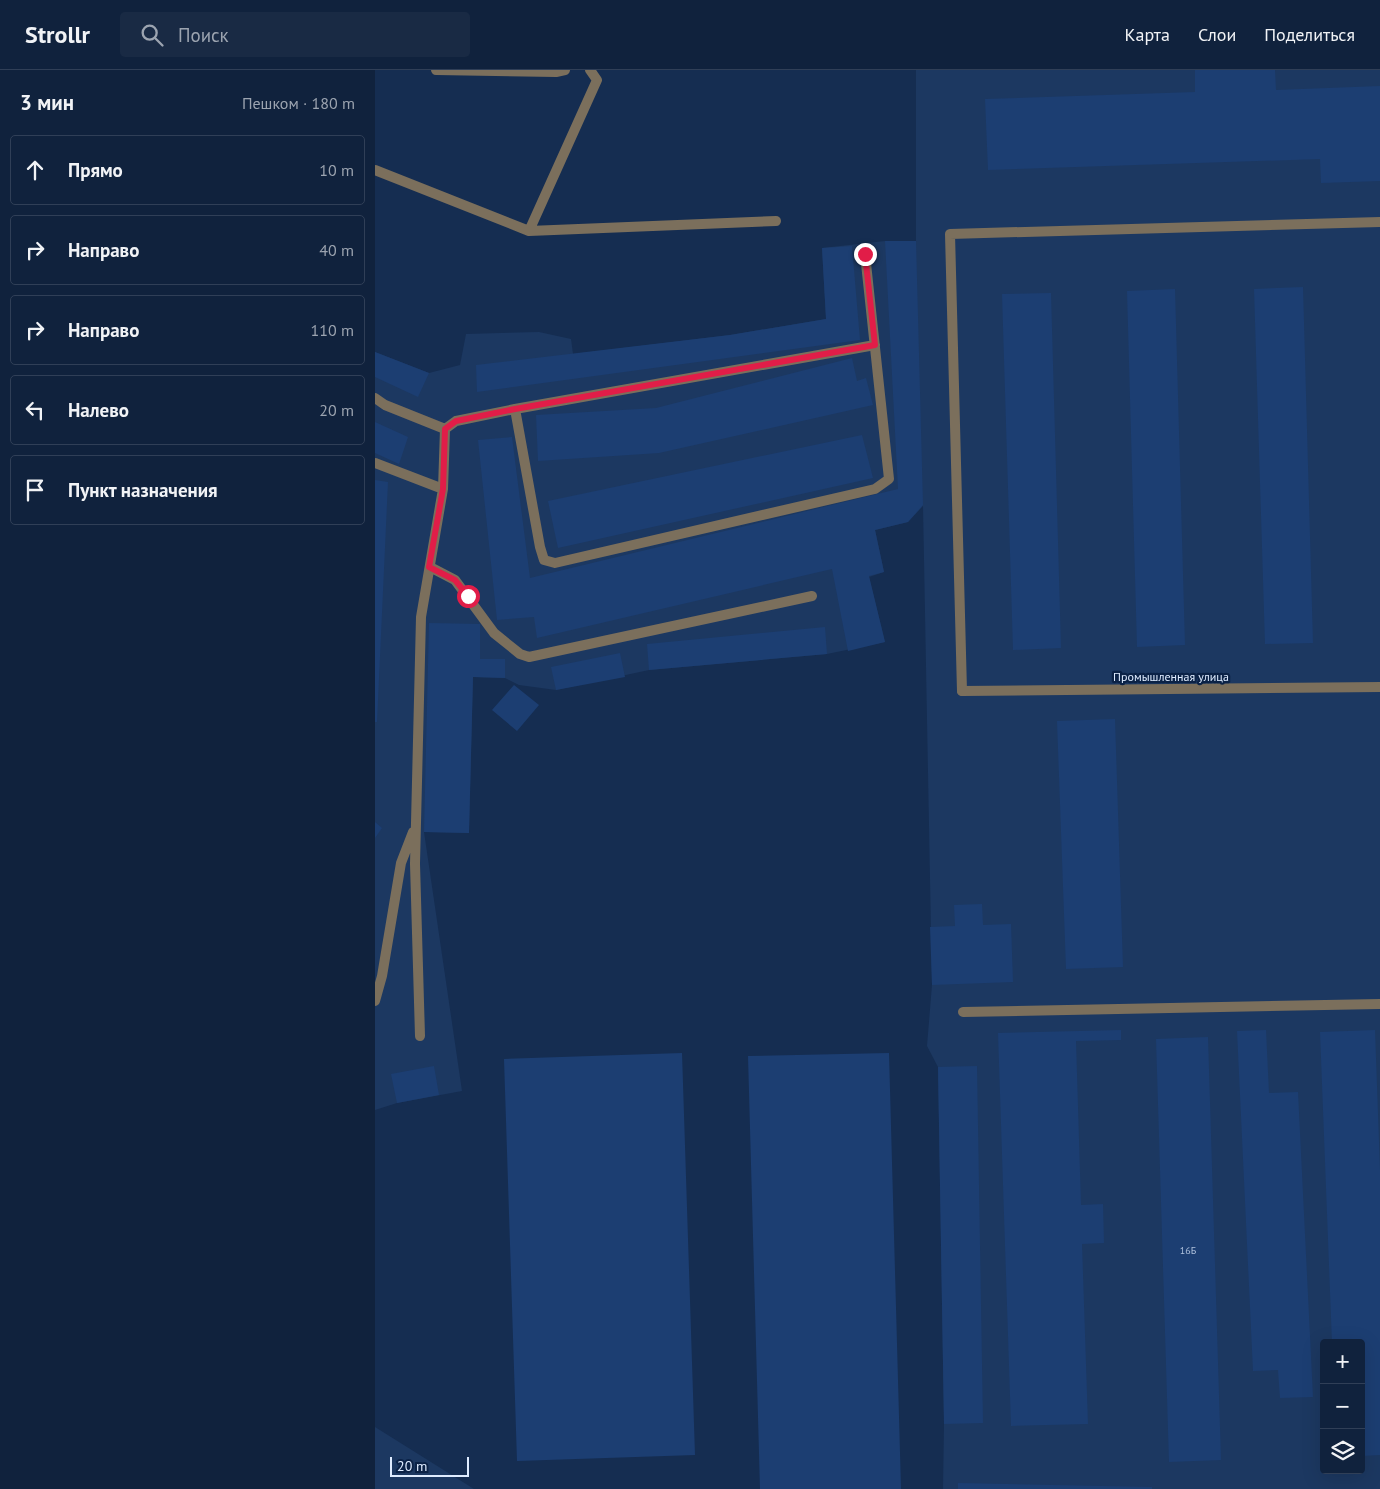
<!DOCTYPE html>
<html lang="ru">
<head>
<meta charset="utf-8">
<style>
	body { margin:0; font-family:"PT Sans",sans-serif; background:#192a44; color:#f1f3f6 }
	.controls { position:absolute; right:15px; bottom:15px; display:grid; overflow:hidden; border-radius:5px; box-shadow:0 5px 20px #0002 }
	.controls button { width:45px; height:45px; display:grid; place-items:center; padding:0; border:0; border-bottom:1px solid #303f57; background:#10223d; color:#f1f3f6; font:25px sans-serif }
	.scale { position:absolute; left:15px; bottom:12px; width:79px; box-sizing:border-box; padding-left:5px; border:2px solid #dfecff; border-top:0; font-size:14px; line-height:18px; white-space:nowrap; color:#dfecff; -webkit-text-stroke:4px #0b2246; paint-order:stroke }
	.stop { position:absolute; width:15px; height:15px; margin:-11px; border:4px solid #e11d48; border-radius:50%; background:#fff }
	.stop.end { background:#e11d48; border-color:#fff; box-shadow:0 1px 5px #0008 }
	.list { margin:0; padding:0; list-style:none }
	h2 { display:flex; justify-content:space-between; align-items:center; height:65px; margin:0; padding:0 20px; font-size:21px }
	h2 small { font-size:16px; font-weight:400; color:#9ca4b0 }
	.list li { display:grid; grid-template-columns:32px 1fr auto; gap:15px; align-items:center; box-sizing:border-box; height:70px; margin:0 10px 10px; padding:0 10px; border:1px solid #303f57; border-radius:5px }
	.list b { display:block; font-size:19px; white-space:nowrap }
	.list em { font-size:16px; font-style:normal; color:#9ca4b0 }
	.icon { flex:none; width:28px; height:28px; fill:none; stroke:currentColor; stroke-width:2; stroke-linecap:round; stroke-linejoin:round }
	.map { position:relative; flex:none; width:1005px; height:1419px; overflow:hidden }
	header { display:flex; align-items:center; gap:30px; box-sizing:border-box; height:70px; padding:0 25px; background:#10223d; border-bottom:1px solid #303f57 }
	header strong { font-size:24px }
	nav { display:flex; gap:28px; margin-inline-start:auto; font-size:18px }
	.search { width:350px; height:45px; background:#192a44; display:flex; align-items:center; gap:12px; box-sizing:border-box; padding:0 18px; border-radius:5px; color:#9ca4b0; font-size:19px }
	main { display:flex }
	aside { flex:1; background:#10223d }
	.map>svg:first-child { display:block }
	.built { fill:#1c3861; fill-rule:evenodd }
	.building { fill:#1c3e72 }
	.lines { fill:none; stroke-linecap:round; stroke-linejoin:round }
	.lane { stroke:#7b6f5c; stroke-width:10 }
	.street { stroke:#7b6f5c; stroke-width:10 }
	.route { stroke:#e11d48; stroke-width:6 }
	.labels { text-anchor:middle; stroke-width:4.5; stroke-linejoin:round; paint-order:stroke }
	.number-label { font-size:10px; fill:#aec0dc }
	.street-label { font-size:12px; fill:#dfecff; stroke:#0b2246 }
</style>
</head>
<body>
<header>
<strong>Strollr</strong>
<div class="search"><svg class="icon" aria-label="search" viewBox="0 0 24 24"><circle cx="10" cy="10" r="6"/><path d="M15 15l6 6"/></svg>Поиск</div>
<nav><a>Карта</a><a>Слои</a><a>Поделиться</a></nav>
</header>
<main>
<aside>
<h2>3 мин<small>Пешком · 180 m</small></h2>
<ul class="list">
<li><svg class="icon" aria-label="ahead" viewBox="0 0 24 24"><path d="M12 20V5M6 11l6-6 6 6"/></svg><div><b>Прямо</b></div><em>10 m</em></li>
<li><svg class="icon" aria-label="right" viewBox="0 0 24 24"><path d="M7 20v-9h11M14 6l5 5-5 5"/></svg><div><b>Направо</b></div><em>40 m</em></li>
<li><svg class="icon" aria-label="right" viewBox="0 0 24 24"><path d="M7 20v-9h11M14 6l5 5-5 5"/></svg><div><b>Направо</b></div><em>110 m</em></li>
<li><svg class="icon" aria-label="left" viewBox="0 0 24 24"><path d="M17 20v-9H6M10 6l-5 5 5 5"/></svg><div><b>Налево</b></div><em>20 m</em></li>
<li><svg class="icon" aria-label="arrive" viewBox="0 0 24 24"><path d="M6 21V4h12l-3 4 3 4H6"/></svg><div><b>Пункт назначения</b></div></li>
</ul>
</aside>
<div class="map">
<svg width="1005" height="1419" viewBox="0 0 1005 1419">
	<rect width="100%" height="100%" fill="#152d51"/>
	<path class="built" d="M541 0H1005V1419H568L569 1354 563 997 552 976 557 915 548 436 533 452 500 460 509 502 494 507 510 572 452 584 274 600 181 620 144 615 130 608 98 607 94 763 49 762 87 1021 22 1033 0 1040V282L54 303 85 295 91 264 164 262 196 269 198 284 355 265 451 249 447 178 510 171H541ZM949 1273H986V1400H949Z
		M0 1357 99 1419H0Z"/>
	<path class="building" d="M820 0H900L901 20 1005 16V111L946 113 945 89 613 100 610 29 820 22Z
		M510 171H541L548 435 533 452 500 460 509 502 494 506 510 572 473 581 457 499 162 568 159 547 122 550 103 370 137 367 155 508 523 419Z
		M477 176 485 270 102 322 101 295 355 265 451 249 447 178Z
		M928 217 938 573 890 574 879 219Z
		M800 219 810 575 762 577 752 221Z
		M676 223 686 578 638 580 627 224Z
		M0 282 54 303 43 327 0 307Z
		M477 288 482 311 491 308 498 335 284 383 163 391 161 345 281 338Z
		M0 352 33 367 24 394 0 383Z
		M487 365 498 408 183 478 173 431Z
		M0 410 13 412 2 652H0Z
		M54 553 105 554V589H130V608L98 607 94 763 49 762Z
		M450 557 452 584 274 600 272 574Z
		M245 583 250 607 181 620 176 597Z
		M139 615 164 635 142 661 117 640Z
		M740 649 748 897 691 899 682 651Z
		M0 752 7 758 0 768Z
		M607 834 608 855 636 854 638 912 557 915 555 857 580 856 579 835Z
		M746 960V970L701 971 706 1135 728 1134 729 1173 707 1174 713 1354 636 1356 623 963Z
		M891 960 894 1023 923 1022 938 1327 905 1328 903 1300 878 1301 862 961Z
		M1000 960 1005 1100V1385L986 1386V1273H957L945 962Z
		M833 967 846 1390 794 1392 781 969Z
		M307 983 320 1385 142 1391 129 989Z
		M514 983 526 1419H385L373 986Z
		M59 996 64 1025 22 1033 16 1004Z
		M602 996 608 1353 569 1354 563 997Z
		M583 1413 777 1417V1419H583Z"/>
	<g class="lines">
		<path class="lane" d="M0 100 154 161 401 151
			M154 161 222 10 215 0
			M0 328 10 335 70 359
			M140 339 165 477 169 490 180 493 500 419 514 409 490 184
			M0 393 68 419
			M55 497 80 510 119 563 145 584 154 587 437 526
			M587 621 575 164 1005 152
			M0 931 7 906 26 793 38 762
			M588 942 1005 934
			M45 966 40 794 46 547 68 419 70 359 81 351 140 339 500 275"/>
		<path class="street" d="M61 0 181 2 190 0
			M587 621 1005 617"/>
	</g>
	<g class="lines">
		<path class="route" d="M93 526 80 510 54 497 68 419 70 359 81 351 140 339 500 275 490 184"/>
	</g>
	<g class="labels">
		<g class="number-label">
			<text x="813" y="1184">16Б</text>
		</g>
		<g class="street-label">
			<text x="796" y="611">Промышленная улица</text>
		</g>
	</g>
</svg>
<div class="controls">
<button>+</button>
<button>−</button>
<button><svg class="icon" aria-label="layers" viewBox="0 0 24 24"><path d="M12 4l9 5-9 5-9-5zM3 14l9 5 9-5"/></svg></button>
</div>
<div class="scale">20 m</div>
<div class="stop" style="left:93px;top:526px"></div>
<div class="stop end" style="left:490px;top:184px"></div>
</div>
</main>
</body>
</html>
